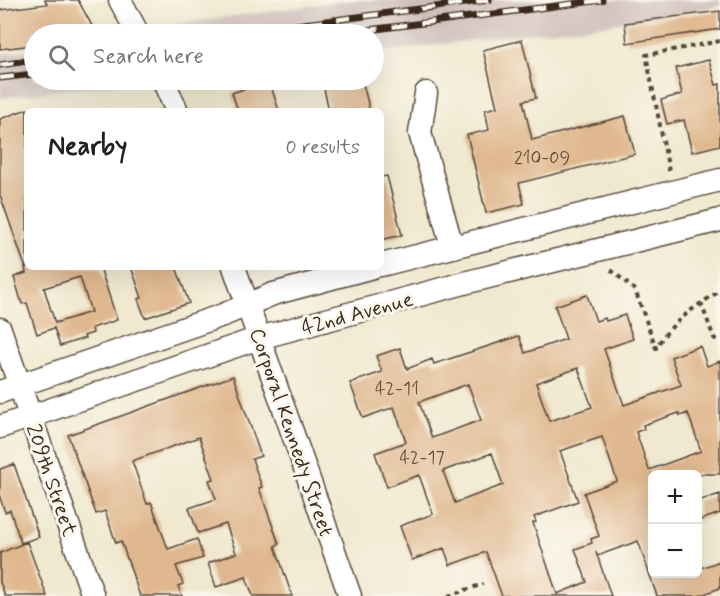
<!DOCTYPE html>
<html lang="en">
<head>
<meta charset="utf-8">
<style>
	body { margin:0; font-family:Mynerve,sans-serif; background:#f6f6f6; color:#202124 }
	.controls { position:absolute; right:18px; bottom:18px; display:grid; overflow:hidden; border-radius:9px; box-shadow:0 6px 24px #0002 }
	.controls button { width:54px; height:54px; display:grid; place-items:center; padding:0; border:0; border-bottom:2px solid #e0e0e0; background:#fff; color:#202124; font:30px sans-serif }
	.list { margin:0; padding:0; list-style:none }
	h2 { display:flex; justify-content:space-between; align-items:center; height:78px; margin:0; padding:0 24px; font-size:26px }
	h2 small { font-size:20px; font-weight:400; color:#757577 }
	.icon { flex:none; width:33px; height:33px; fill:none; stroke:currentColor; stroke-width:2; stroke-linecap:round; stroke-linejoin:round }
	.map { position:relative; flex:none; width:720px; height:596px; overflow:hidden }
	.search { position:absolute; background:#fff; box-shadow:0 6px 24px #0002; left:24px; top:24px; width:360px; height:66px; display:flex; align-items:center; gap:15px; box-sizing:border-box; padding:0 21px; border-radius:33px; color:#757577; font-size:22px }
	.panel { position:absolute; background:#fff; box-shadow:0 6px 24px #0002; left:24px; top:108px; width:360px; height:162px; border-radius:9px }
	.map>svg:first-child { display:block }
	.industrial { fill:#d0c0bc }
	.building { fill:#e0b88f; fill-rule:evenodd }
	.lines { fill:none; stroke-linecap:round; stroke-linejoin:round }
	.minor-casing { stroke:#564739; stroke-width:25 }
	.path { stroke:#564739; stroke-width:4; stroke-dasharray:4.5 4.5; stroke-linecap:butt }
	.minor { stroke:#fff; stroke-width:22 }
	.rail-casing { stroke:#3b2a1e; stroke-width:7 }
	.rail { stroke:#fbf7ec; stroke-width:4.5; stroke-dasharray:14; stroke-linecap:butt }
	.labels { text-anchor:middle; stroke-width:6; stroke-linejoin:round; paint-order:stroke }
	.number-label { font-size:18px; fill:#644e3a }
	.street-label { font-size:21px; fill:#3b2a1e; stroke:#fbf7ec }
</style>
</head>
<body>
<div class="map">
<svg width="720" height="596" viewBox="0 0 720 596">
	<rect width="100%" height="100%" fill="#fbf7ec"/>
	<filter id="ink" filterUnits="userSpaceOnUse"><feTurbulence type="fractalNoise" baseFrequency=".0167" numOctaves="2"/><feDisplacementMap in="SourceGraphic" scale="12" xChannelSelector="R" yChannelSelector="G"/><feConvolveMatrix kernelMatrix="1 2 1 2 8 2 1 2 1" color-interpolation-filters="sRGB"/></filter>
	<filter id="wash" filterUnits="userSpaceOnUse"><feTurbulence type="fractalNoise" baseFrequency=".008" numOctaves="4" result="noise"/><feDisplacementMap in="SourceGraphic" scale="24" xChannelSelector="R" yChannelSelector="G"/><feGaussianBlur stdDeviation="1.35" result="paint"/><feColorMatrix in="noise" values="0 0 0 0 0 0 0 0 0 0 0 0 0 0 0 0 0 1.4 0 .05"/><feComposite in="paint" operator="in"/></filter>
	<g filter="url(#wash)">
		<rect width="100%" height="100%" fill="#f0e9d0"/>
		<path class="industrial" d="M352 0H720V6L605 25 520 34 374 53V34H129L168 25Z
			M34 50V80H141L0 98V54Z"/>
		<g id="blocks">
			<path class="building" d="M45 0H78L92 26 34 34V45L0 49V10L47 4Z
				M720 11V29L627 43 625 23Z
				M522 40 536 98 523 101 532 140 625 116 635 154 519 183 524 204 486 213 467 135 489 130 485 110 497 107 483 50Z
				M709 60 716 85 720 84V145L692 152 684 120 667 124 661 100 682 94 676 68Z
				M269 80 279 111H238L232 93Z
				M322 80H362L370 111H329Z
				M27 109V266H25L0 195V119Z
				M387 176 402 235 381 240V177Z
				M25 267H100L117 320 92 328 93 333 84 336 85 338 60 346 54 328 37 334 27 303 22 304 14 277 26 273ZM80 277 91 312 55 323 44 288Z
				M131 267H176L189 303 145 318 138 299 142 298Z
				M587 295 596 321 605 318 606 321 625 315 633 339 604 349 624 405 681 385 671 357 700 346 707 366 720 361V474H652V573H698V569L720 561V588L699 596H657L638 541 597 556 596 552 611 596H502L486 552 450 565 444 548 412 560 400 526 433 514 419 475 387 487 375 453 406 442 394 407 363 418 350 383 382 372 376 356 400 348 407 369 432 359 434 364 519 336 525 353 566 339 555 306ZM578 368 592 407 549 421 536 383ZM468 384 481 420 432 438 419 402ZM679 413 680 416 688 413 701 451 649 470 636 432 644 429 643 425ZM602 437 617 481 584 493 599 536 591 539 592 543 575 549 587 582 557 594 533 523 536 522 534 517 578 501 560 451ZM492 453 503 485 455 503 443 471Z
				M233 376 261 456 252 459 262 487 259 488 279 544 275 546 292 596H253L246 577 216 587 208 563 236 553 226 524 198 533 189 508 216 499 209 480 214 479 199 437 132 461 147 504 151 502 168 549 197 539 203 558 176 566 183 584 178 586 182 596H140L121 541 116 543 105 511 96 514 68 435Z
				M14 464 39 537 21 543 10 510 5 512 0 498V469Z
				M720 494V513L698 521V501Z
				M27 542 47 596H5L0 582V553Z"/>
		</g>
	</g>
	<g filter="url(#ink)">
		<use href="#blocks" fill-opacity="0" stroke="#564739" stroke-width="1.5"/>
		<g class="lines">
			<defs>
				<path id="minor" d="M120 0 138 34
					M163 80 177 111
					M426 93 420 133 452 246
					M381 265 720 180
					M234 267 350 596
					M0 329 93 596
					M0 392 223 315 273 294 373 267
					M0 427 259 338 468 282 720 220"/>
			</defs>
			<use href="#minor" class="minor-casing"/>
			<path class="path" d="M669 171 646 55 720 41
				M611 270 635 290 656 348C669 324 697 305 720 291
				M701 303 714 338 720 342
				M448 596 483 584"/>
			<use href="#minor" class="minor"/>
			<defs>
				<path id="rail" d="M226 34 489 0
					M337 34 602 0
					M0 65 34 60
					M0 78 34 74"/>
			</defs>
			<use href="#rail" class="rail-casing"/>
			<use href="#rail" class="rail"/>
		</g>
	</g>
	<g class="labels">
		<g class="number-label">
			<text x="542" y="163">210-09</text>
			<text x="397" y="394">42-11</text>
			<text x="422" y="463">42-17</text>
		</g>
		<g class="street-label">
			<text transform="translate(357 313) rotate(-15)" y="7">42nd Avenue</text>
			<text transform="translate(292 432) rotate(71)" y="7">Corporal Kennedy Street</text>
			<text transform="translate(52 480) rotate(71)" y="7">209th Street</text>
		</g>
	</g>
</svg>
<div class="controls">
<button>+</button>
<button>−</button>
</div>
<div class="search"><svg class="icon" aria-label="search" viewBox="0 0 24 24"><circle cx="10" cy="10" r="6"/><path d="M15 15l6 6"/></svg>Search here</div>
<section class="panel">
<h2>Nearby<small>0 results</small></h2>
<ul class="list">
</ul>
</section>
</div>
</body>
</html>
